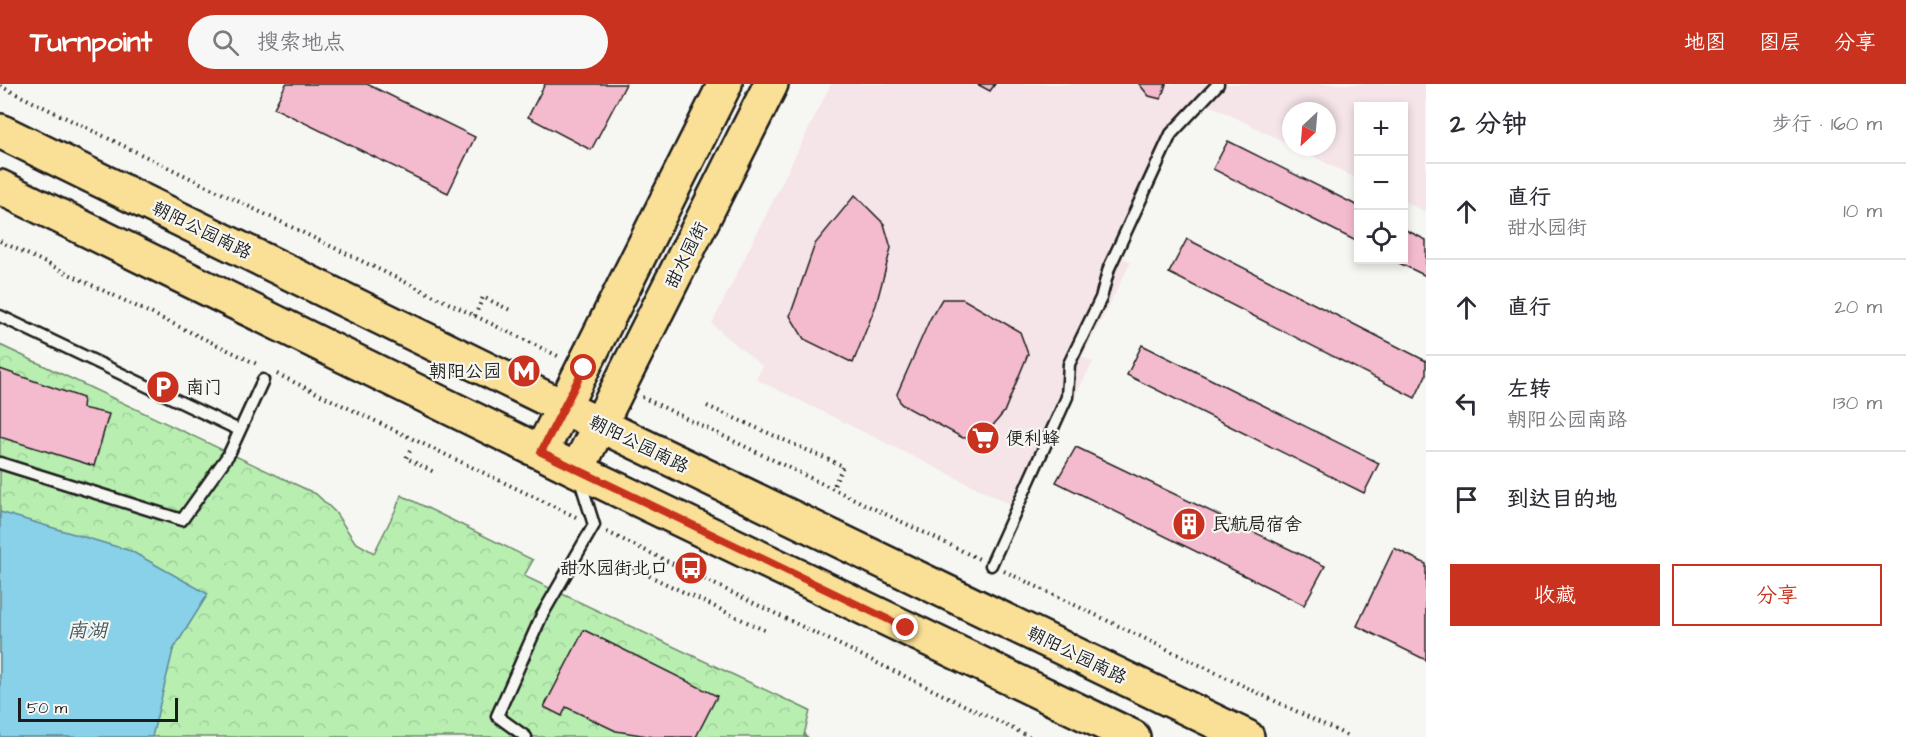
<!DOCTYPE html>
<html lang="zh">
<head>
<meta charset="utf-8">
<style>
	body { margin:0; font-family:"Architects Daughter","LXGW WenKai TC",sans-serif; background:#f7f7f7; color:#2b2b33 }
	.controls { position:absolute; right:18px; top:18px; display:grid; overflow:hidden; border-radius:0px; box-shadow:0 3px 9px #0003 }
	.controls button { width:54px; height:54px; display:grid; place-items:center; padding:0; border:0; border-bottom:2px solid #e1e1e2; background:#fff; color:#2b2b33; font:30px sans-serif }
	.compass { position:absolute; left:1282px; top:18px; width:54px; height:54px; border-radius:50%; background:#fff; box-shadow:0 3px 9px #0003; rotate:206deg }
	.scale { position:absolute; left:18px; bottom:15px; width:160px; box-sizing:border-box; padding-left:6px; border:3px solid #1c1c1c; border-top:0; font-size:16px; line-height:21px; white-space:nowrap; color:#1c1c1c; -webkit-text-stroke:4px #f6f6f2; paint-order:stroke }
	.stop { position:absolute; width:18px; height:18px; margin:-14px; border:4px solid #c8321e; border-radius:50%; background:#fff }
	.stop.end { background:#c8321e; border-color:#fff; box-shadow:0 2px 6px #0008 }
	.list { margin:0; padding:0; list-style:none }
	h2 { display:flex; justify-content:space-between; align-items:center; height:78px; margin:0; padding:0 24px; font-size:26px }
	h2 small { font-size:20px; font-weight:400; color:#7c7c81 }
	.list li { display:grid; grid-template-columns:39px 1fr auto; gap:18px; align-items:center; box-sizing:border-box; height:96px; padding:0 24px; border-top:2px solid #e1e1e2 }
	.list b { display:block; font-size:22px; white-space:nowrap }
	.list p { margin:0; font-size:20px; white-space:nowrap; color:#7c7c81 }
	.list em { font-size:20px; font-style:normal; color:#7c7c81 }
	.actions { display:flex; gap:12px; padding:18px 24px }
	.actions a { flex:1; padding:14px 0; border:2px solid #c8321e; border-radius:0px; text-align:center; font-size:21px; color:#c8321e }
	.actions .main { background:#c8321e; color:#fff }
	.icon { flex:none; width:33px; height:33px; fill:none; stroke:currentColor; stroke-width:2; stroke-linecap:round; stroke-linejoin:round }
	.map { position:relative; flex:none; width:1426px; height:653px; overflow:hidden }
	header { display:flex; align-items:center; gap:36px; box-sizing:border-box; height:84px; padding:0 30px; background:#c8321e; color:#fff }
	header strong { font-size:28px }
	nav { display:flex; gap:33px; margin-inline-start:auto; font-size:21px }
	.search { width:420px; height:54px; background:#f7f7f7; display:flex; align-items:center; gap:15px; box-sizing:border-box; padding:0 21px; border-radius:33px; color:#7c7c81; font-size:22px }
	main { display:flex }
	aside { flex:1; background:#fff }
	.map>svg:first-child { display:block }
	.built { fill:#f5e4e8 }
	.park { fill:url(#park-crowns); stroke:#6a8666; stroke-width:1.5 }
	.water { fill:#88d1e8; stroke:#5d8996; stroke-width:1.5 }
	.building { fill:#f4bbcf; stroke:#1c1c1c; stroke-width:1.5 }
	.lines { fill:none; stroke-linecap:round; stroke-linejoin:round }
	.service-casing { stroke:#1c1c1c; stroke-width:15 }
	.primary-casing { stroke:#1c1c1c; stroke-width:38 }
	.path { stroke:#1c1c1c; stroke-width:4; stroke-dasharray:1.5 4.5; stroke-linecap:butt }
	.service { stroke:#f6f6f2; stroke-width:10 }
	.primary { stroke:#fadf96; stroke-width:33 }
	.route { stroke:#c8321e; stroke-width:8 }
	.labels { text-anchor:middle; stroke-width:4.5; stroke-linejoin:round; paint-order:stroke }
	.street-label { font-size:18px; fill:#1c1c1c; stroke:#f6f6f2 }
	.poi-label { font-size:18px; fill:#1c1c1c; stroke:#f6f6f2; text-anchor:start }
	.water-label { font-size:20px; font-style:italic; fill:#425b63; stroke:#f6f6f2 }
</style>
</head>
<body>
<header>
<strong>Turnpoint</strong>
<div class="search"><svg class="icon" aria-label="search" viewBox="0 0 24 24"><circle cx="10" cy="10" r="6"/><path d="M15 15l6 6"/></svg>搜索地点</div>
<nav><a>地图</a><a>图层</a><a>分享</a></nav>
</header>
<main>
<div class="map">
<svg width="1426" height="653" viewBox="0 0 1426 653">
	<defs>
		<pattern id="park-crowns" width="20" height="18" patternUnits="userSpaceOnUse" patternTransform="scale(1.5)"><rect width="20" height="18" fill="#b8efb1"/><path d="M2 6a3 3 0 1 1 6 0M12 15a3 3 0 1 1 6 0" fill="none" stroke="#9ecc98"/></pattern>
	</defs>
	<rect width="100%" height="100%" fill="#f6f6f2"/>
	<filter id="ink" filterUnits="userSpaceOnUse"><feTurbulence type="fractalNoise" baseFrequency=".0167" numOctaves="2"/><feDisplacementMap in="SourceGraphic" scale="12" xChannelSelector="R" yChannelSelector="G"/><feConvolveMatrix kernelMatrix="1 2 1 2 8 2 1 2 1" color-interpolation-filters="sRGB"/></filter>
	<g filter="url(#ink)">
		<path class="built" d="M831 0H1426V128L1404 117V22H1358V95L1295 63H1327V27H1291V61L1208 20 1189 27 1171 67 1159 62 1108 166 1131 178 1082 273 1093 278 1016 423 756 295 763 283 712 240Z"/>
		<path class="park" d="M0 261 316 410 335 428 355 458 374 469 396 425 401 411 533 476 524 492 810 627 804 651 808 653H0Z"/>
		<path class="water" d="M0 428 131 467 208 510 173 566 152 653H0Z"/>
		<path class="building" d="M286 0H367L475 53 448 109 274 24Z
			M545 0H626L591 66 528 33Z
			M977 0H995L990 7Z
			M1139 0H1166L1161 15 1149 12Z
			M1228 57 1358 122V158L1213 85Z
			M855 111 884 140 891 164 876 221 853 279 804 255 790 232 815 160Z
			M1404 145 1426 156V192L1393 176H1404Z
			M1187 155 1426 277V291L1415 314 1169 189Z
			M942 215H963L1020 248 1028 270 1004 328 985 351 963 354 901 320 897 310 930 235Z
			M1142 261 1379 379 1364 409 1127 291Z
			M0 285 83 314 82 324 109 330 94 382 0 353Z
			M1076 363 1325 482 1304 521 1056 398Z
			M1394 464 1426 480V576L1357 542Z
			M584 546 717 612 696 653H654L616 647 566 623 562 632 544 623Z"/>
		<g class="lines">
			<defs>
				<path id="service" d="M0 232 239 346
					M0 379 182 436 229 370 263 296
					M991 481 1067 313 1069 280 1101 214 1109 184 1171 50 1218 0
					M526 653 497 632 542 531 594 441 580 396"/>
				<path id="primary" d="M0 47 600 341 1247 653
					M0 103 577 386 1133 653
					M541 368 725 0
					M577 386 771 0"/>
			</defs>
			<use href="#service" class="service-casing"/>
			<use href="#primary" class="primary-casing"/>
			<path class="path" d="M0 2 560 273
				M0 157 259 281
				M475 232 483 213 510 226
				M277 290 576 433
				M642 313 979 475
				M707 322 843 382 833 404
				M410 367 406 374 434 388
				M607 448 1030 653
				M622 479 766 547
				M1004 487 1350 653"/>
			<use href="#service" class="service"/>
			<use href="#primary" class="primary"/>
		</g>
	</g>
	<g class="lines" filter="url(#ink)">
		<path class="route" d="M584 284 541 368 906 544"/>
	</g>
	<defs>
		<symbol id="metro-disc" viewBox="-11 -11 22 22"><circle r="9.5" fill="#c8321e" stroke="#f6f6f2"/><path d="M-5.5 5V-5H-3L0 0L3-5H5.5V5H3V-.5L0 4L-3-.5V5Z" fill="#fff"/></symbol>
		<symbol id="parking-disc" viewBox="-11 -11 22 22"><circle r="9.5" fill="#c8321e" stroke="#f6f6f2"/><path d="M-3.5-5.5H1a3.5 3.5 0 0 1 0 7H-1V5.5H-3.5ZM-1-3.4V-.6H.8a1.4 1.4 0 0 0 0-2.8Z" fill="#fff"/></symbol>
		<symbol id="supermarket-disc" viewBox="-11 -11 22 22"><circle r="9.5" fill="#c8321e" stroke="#f6f6f2"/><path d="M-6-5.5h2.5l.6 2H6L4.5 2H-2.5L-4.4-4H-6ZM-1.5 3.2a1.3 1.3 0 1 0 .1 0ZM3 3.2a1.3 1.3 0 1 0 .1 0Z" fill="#fff"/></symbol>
		<symbol id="building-disc" viewBox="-11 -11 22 22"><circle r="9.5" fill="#c8321e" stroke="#f6f6f2"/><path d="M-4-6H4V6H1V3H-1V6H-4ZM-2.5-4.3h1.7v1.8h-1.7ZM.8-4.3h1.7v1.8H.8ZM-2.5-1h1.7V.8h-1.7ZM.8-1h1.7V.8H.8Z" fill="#fff"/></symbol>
		<symbol id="bus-disc" viewBox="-11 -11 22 22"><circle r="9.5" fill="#c8321e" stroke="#f6f6f2"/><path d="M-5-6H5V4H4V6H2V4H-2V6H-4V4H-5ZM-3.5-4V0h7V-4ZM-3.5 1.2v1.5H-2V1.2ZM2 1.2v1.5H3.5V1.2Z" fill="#fff"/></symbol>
	</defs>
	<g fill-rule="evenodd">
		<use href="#metro-disc" x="505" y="268" width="38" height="38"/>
		<use href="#parking-disc" x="144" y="284" width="38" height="38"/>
		<use href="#supermarket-disc" x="964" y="335" width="38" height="38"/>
		<use href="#building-disc" x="1170" y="421" width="38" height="38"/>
		<use href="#bus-disc" x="672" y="465" width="38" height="38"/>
	</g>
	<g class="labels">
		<g class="street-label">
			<text transform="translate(202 146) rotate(26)" y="6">朝阳公园南路</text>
			<text transform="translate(686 171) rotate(-63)" y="6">甜水园街</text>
			<text transform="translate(639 360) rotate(26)" y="6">朝阳公园南路</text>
			<text transform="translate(1077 571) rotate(26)" y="6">朝阳公园南路</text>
		</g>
		<g class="poi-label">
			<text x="501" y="293" text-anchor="end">朝阳公园</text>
			<text x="186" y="309">南门</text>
			<text x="1006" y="360">便利蜂</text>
			<text x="1212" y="446">民航局宿舍</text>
			<text x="668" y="490" text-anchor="end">甜水园街北口</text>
		</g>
		<g class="water-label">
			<text x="87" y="553">南湖</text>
		</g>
	</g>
</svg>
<div class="controls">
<button>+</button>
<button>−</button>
<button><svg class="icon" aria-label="locate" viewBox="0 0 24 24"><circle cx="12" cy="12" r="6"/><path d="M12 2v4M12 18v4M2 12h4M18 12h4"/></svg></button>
</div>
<svg class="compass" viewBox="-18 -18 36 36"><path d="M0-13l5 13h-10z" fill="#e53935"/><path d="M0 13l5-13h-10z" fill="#7c7c81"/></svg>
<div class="scale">50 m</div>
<div class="stop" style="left:584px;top:284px"></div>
<div class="stop end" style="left:906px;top:544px"></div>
</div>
<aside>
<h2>2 分钟<small>步行 · 160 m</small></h2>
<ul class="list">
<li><svg class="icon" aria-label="ahead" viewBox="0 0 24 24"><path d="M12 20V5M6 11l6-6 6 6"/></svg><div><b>直行</b><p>甜水园街</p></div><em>10 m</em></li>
<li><svg class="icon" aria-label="ahead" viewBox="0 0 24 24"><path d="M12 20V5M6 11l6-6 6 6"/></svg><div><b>直行</b></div><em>20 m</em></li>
<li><svg class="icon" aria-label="left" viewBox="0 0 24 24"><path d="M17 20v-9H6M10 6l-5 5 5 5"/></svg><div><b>左转</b><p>朝阳公园南路</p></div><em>130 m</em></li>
<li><svg class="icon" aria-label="arrive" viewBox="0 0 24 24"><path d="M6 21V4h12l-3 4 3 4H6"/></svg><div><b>到达目的地</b></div></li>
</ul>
<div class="actions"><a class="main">收藏</a><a>分享</a></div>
</aside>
</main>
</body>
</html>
